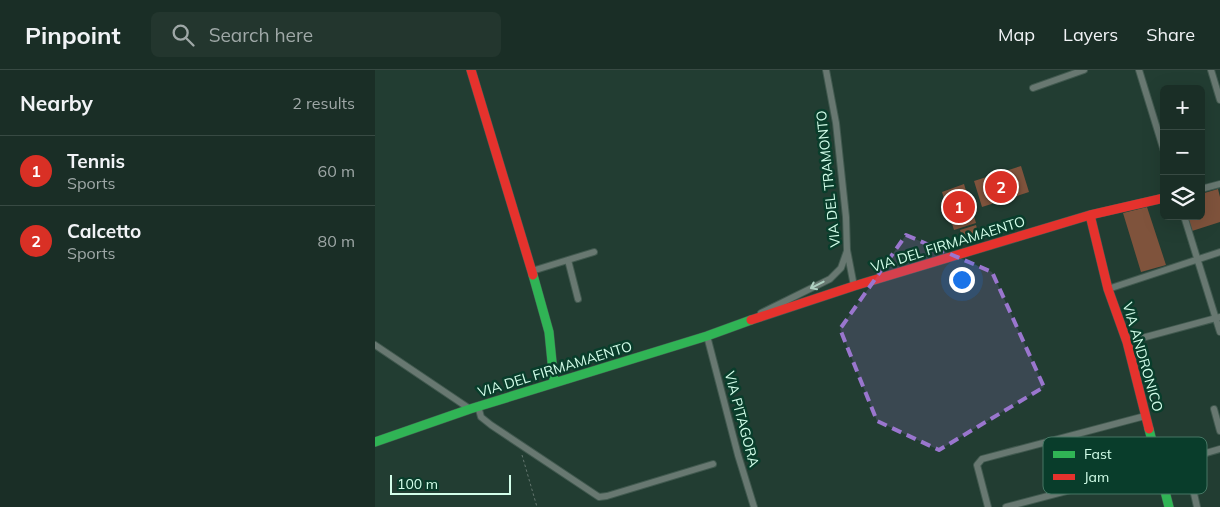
<!DOCTYPE html>
<html lang="en">
<head>
<meta charset="utf-8">
<style>
	body { margin:0; font-family:Mulish,sans-serif; background:#23362e; color:#f1f3f6 }
	.controls { position:absolute; right:15px; top:15px; display:grid; overflow:hidden; border-radius:8px; box-shadow:0 5px 20px #0002 }
	.controls button { width:45px; height:45px; display:grid; place-items:center; padding:0; border:0; border-bottom:1px solid #384a43; background:#1a2e26; color:#f1f3f6; font:25px sans-serif }
	.scale { position:absolute; left:15px; bottom:12px; width:121px; box-sizing:border-box; padding-left:5px; border:2px solid #d3feea; border-top:0; font-size:14px; line-height:18px; white-space:nowrap; color:#d3feea; -webkit-text-stroke:4px #093d2b; paint-order:stroke }
	.you { position:absolute; left:586px; top:209px; width:18px; height:18px; margin:-12px; border:4px solid #fff; border-radius:50%; background:#1a73e8; box-shadow:0 0 0 8px #1a73e833 }
	.badge { display:grid; place-items:center; width:32px; height:32px; border-radius:50%; background:#d93025; color:#fff; font-size:16px; font-weight:700 }
	.pin { position:absolute; translate:-50% -50%; border:2px solid #fff; box-shadow:0 1px 5px #0006 }
	.list { margin:0; padding:0; list-style:none }
	h2 { display:flex; justify-content:space-between; align-items:center; height:65px; margin:0; padding:0 20px; font-size:21px }
	h2 small { font-size:16px; font-weight:400; color:#9fa8a7 }
	.list li { display:grid; grid-template-columns:32px 1fr auto; gap:15px; align-items:center; box-sizing:border-box; height:70px; padding:0 20px; border-top:1px solid #384a43 }
	.list b { display:block; font-size:19px; white-space:nowrap }
	.list p { margin:0; font-size:16px; white-space:nowrap; color:#9fa8a7 }
	.list em { font-size:16px; font-style:normal; color:#9fa8a7 }
	.icon { flex:none; width:28px; height:28px; fill:none; stroke:currentColor; stroke-width:2; stroke-linecap:round; stroke-linejoin:round }
	.map { position:relative; flex:none; width:845px; height:437px; overflow:hidden }
	header { display:flex; align-items:center; gap:30px; box-sizing:border-box; height:70px; padding:0 25px; background:#1a2e26; border-bottom:1px solid #384a43 }
	header strong { font-size:24px }
	nav { display:flex; gap:28px; margin-inline-start:auto; font-size:18px }
	.search { width:350px; height:45px; background:#23362e; display:flex; align-items:center; gap:12px; box-sizing:border-box; padding:0 18px; border-radius:8px; color:#9fa8a7; font-size:19px }
	main { display:flex }
	aside { flex:1; background:#1a2e26 }
	.map>svg:first-child { display:block }
	.green { fill:#7f533c }
	.lines { fill:none; stroke-linecap:round; stroke-linejoin:round }
	.street-casing { stroke:#41594f; stroke-width:8 }
	.fast-casing { stroke:#41594f; stroke-width:10 }
	.jam-casing { stroke:#41594f; stroke-width:10 }
	.path { stroke:#63756e; stroke-width:1; stroke-dasharray:2.5 2.5; stroke-linecap:butt }
	.street { stroke:#687871; stroke-width:6 }
	.fast { stroke:#30b455; stroke-width:9 }
	.jam { stroke:#e5322d; stroke-width:9 }
	.oneway { stroke:#aecfc0 }
	.marked { fill:#9a76ce; fill-opacity:0.2; stroke:#9a76ce; stroke-width:4; stroke-dasharray:10 6; stroke-linejoin:round }
	.labels { text-anchor:middle; stroke-width:5; stroke-linejoin:round; paint-order:stroke }
	.street-label { font-size:14px; fill:#d3feea; stroke:#093d2b }
	.key { fill:#093d2b; stroke:#467764; stroke-width:1 }
	.key-label { font-size:14px; fill:#d3feea }
</style>
</head>
<body>
<header>
<strong>Pinpoint</strong>
<div class="search"><svg class="icon" aria-label="search" viewBox="0 0 24 24"><circle cx="10" cy="10" r="6"/><path d="M15 15l6 6"/></svg>Search here</div>
<nav><a>Map</a><a>Layers</a><a>Share</a></nav>
</header>
<main>
<aside>
<h2>Nearby<small>2 results</small></h2>
<ul class="list">
<li><span class="badge">1</span><div><b>Tennis</b><p>Sports</p></div><em>60 m</em></li>
<li><span class="badge">2</span><div><b>Calcetto</b><p>Sports</p></div><em>80 m</em></li>
</ul>
</aside>
<div class="map">
<svg width="845" height="437" viewBox="0 0 845 437">
	<rect width="100%" height="100%" fill="#223d32"/>
	<path class="green" d="M646 96 654 122 607 137 599 111Z
		M589 114 601 153 579 160 567 122Z
		M843 119 845 127V152L817 161 812 146H826V124Z
		M772 137 791 195 766 202 748 143Z
		M601 155 605 168 589 174 585 160Z"/>
	<g class="lines">
		<defs>
			<path id="street" d="M451 0 461 53 471 147 472 180 479 216
				M764 0 789 81
				M836 0 845 30
				M658 18 709 0
				M826 119 845 114
				M809 146 845 262
				M193 190 203 229
				M157 201 219 182
				M733 219 845 182
				M386 243 455 209 466 198 472 181
				M332 266 363 385 379 437
				M752 272 845 247
				M0 275 95 339
				M103 336 106 347 116 355 224 427 232 426 338 394
				M839 339 845 361
				M811 388 822 437
				M613 437 602 395 607 389 770 346
				M631 437 783 397 845 379"/>
			<path id="fast" d="M158 205 174 262 179 312
				M774 359 794 437
				M0 372 95 339 332 266 376 250"/>
			<path id="jam" d="M96 0 158 205
				M715 145 733 219 752 272 774 359
				M376 250 479 216 715 145 789 128"/>
		</defs>
		<use href="#street" class="street-casing"/>
		<use href="#fast" class="fast-casing"/>
		<use href="#jam" class="jam-casing"/>
		<path class="path" d="M147 385 162 437"/>
		<use href="#street" class="street"/>
		<use href="#fast" class="fast"/>
		<use href="#jam" class="jam"/>
	</g>
	<defs><path id="oneway-shaft" d="M-6 0H5M1.5-3L5.5 0L1.5 3" fill="none" stroke-width="1.6" stroke-linecap="round" stroke-linejoin="round" transform="scale(1.25)"/></defs>
	<use class="oneway" href="#oneway-shaft" transform="translate(442 215) rotate(153)"/>
	<path class="marked" d="M531 165 617 202 669 317 564 380 502 351 465 259Z"/>
	<g class="labels">
		<g class="street-label">
			<text transform="translate(453 109) rotate(-96)" y="5">VIA DEL TRAMONTO</text>
			<text transform="translate(573 174) rotate(-17)" y="5">VIA DEL FIRMAMAENTO</text>
			<text transform="translate(768 287) rotate(74)" y="5">VIA ANDRONICO</text>
			<text transform="translate(180 299) rotate(-17)" y="5">VIA DEL FIRMAMAENTO</text>
			<text transform="translate(367 349) rotate(75)" y="5">VIA PITAGORA</text>
		</g>
	</g>
	<rect x="668" y="367" width="164" height="57" rx="8" class="key"/>
	<rect x="678" y="381" width="22" height="7" fill="#30b455"/>
	<rect x="678" y="404" width="22" height="6" fill="#e5322d"/>
	<g class="key-label">
		<text x="709" y="389">Fast</text>
		<text x="709" y="412">Jam</text>
	</g>
</svg>
<div class="controls">
<button>+</button>
<button>−</button>
<button><svg class="icon" aria-label="layers" viewBox="0 0 24 24"><path d="M12 4l9 5-9 5-9-5zM3 14l9 5 9-5"/></svg></button>
</div>
<div class="scale">100 m</div>
<div class="you"></div>
<div class="pin badge" style="left:584px;top:137px">1</div>
<div class="pin badge" style="left:626px;top:117px">2</div>
</div>
</main>
</body>
</html>
